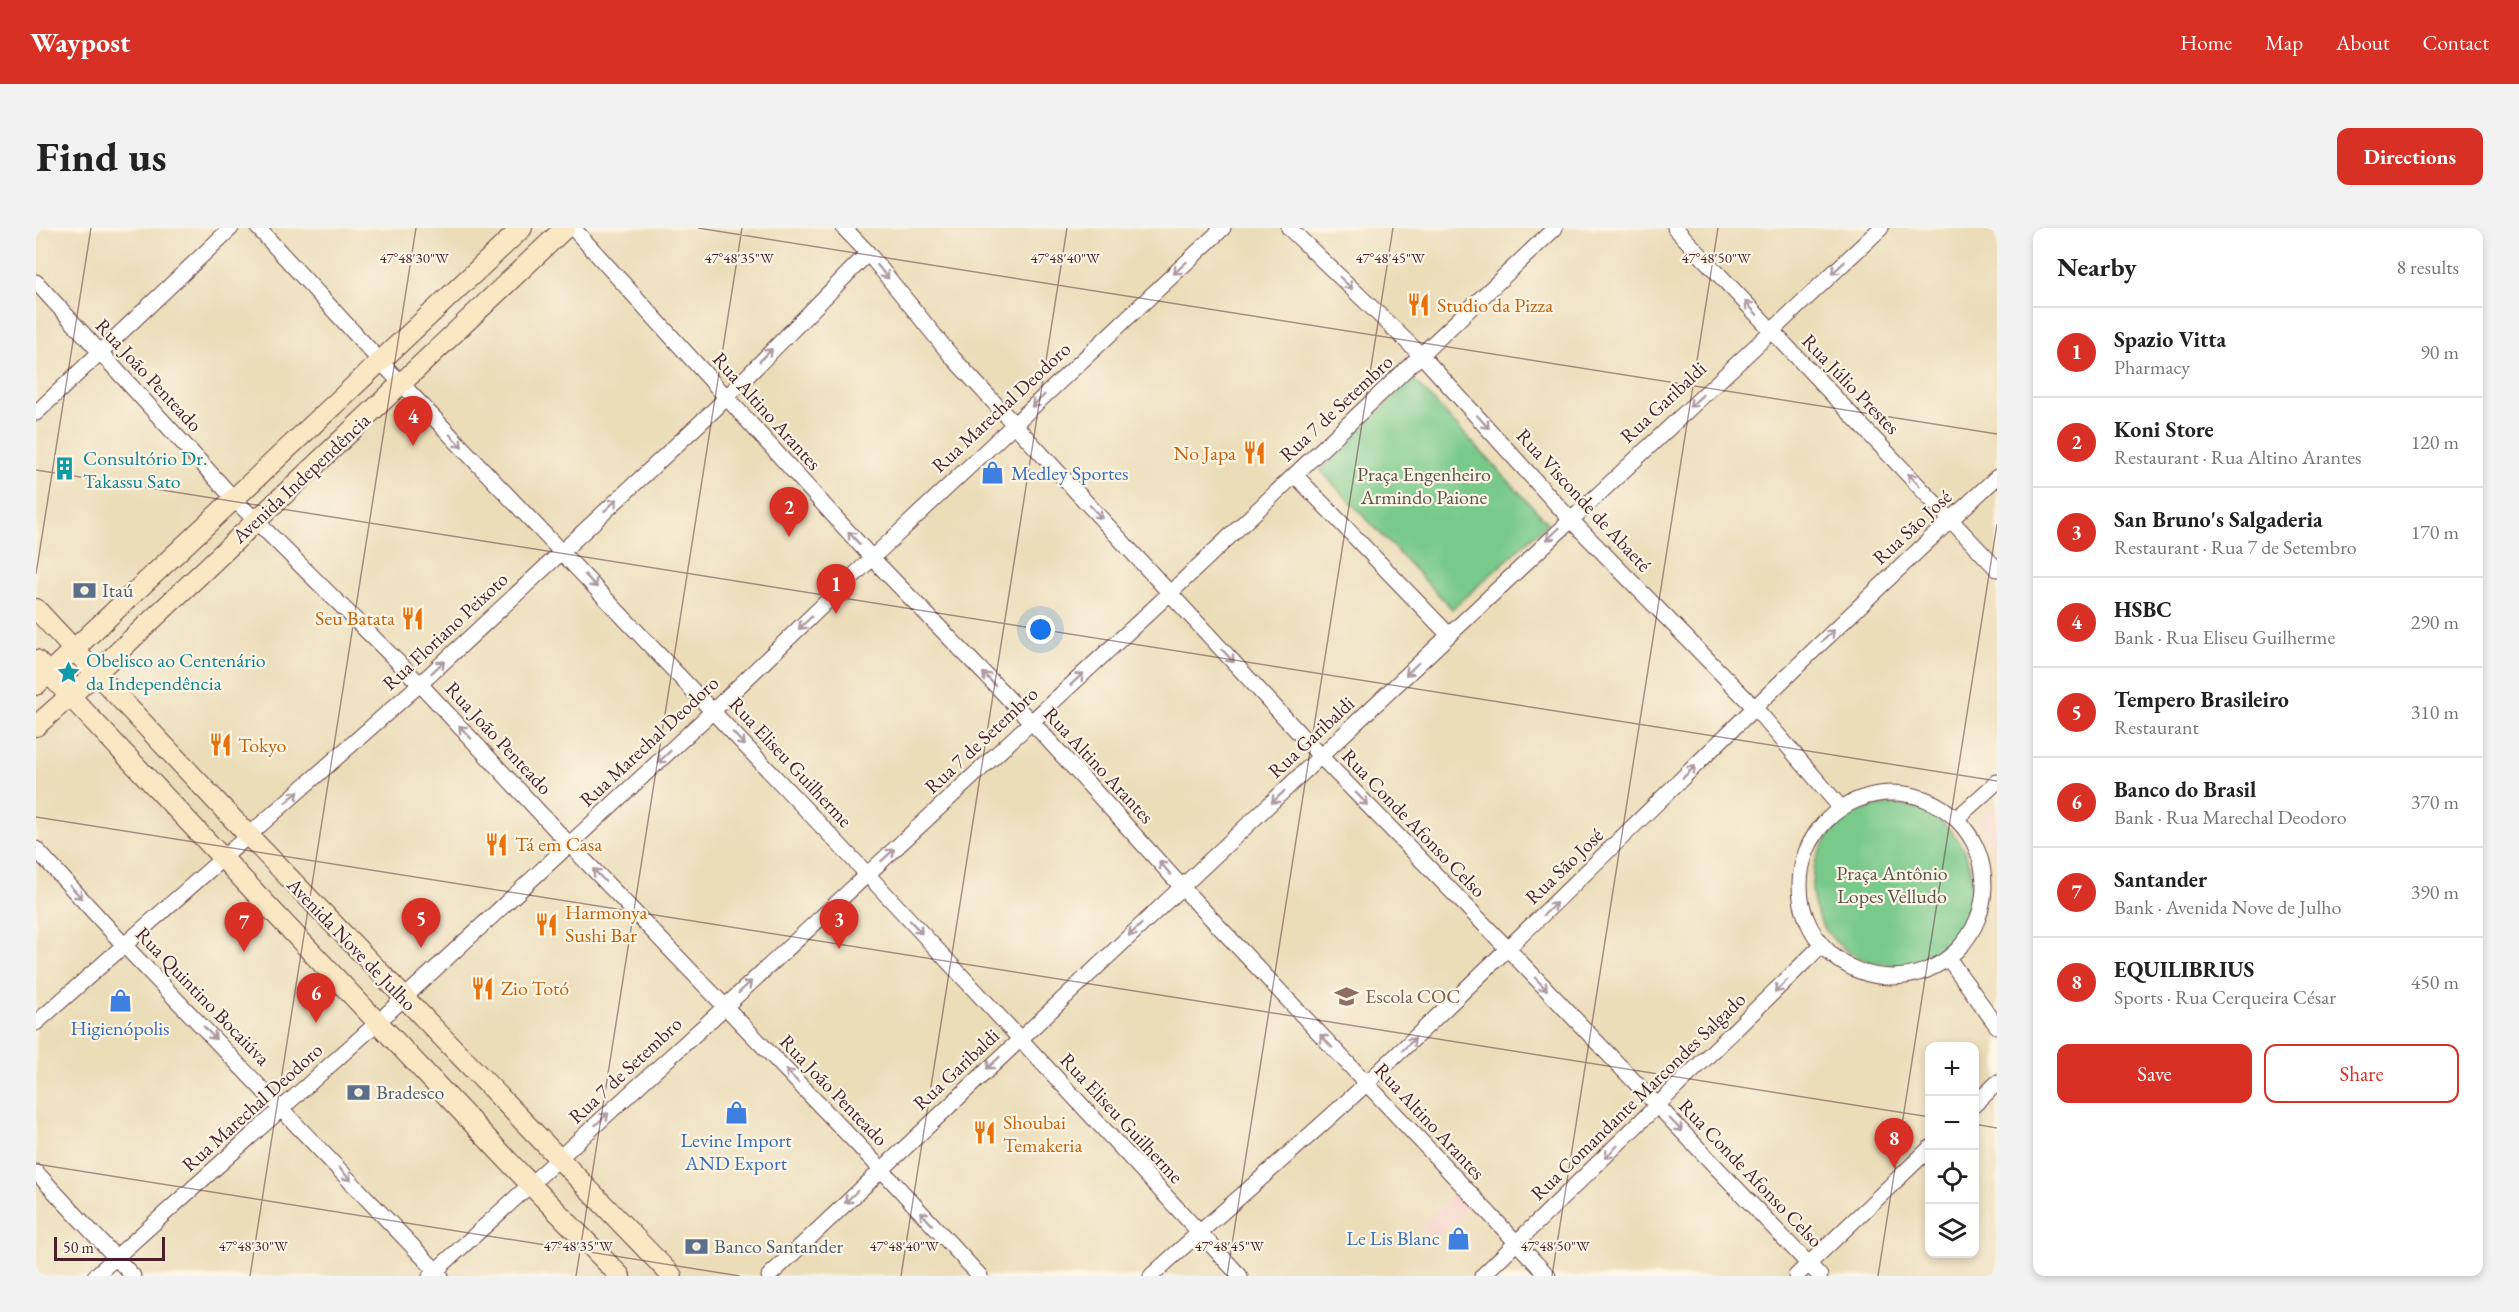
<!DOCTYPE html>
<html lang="en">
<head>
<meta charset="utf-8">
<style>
	body { margin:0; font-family:"EB Garamond",serif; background:#f2f2f2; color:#222 }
	.controls { position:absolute; right:18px; bottom:18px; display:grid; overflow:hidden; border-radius:12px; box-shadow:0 3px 9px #0003 }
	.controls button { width:54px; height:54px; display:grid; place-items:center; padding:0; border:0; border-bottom:2px solid #e0e0e0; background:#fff; color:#222; font:30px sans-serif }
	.scale { position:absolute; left:18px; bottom:15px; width:111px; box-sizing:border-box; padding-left:6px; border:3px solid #4a1f2b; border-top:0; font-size:16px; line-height:21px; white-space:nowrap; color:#4a1f2b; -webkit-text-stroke:4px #fcf5e5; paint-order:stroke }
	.you { position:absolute; left:1005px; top:402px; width:21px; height:21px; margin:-15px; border:4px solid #fff; border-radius:50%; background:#1a73e8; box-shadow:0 0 0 9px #1a73e833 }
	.badge { display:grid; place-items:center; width:39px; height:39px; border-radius:50%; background:#d93025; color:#fff; font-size:20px; font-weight:700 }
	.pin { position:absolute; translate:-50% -50px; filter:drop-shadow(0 2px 3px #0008) }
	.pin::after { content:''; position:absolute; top:32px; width:21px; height:18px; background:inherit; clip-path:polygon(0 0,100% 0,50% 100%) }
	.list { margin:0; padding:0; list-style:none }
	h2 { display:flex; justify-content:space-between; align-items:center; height:78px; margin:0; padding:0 24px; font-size:26px }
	h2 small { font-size:20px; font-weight:400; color:#767676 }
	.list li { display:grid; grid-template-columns:39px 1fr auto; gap:18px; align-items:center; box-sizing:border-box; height:90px; padding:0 24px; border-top:2px solid #e0e0e0 }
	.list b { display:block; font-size:22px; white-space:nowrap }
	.list p { margin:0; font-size:20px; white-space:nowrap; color:#767676 }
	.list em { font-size:20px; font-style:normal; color:#767676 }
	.actions { display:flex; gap:12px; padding:18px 24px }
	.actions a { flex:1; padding:14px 0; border:2px solid #d93025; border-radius:12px; text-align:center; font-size:21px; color:#d93025 }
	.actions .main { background:#d93025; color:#fff }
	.icon { flex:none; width:33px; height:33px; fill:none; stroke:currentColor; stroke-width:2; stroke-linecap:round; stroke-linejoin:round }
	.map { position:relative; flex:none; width:1961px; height:1048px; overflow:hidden; border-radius:12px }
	header { display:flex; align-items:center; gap:36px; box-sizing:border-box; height:84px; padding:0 30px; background:#d93025; color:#fff }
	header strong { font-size:28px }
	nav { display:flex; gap:33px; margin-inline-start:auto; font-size:21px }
	.intro { display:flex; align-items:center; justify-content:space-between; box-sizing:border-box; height:144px; padding:0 36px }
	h1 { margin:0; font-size:42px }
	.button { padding:15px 27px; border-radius:12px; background:#d93025; color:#fff; font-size:21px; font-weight:700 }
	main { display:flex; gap:36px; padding:0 36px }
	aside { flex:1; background:#fff; border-radius:12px; box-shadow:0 3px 9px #0003 }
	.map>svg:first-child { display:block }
	.built { fill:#f7d0cb }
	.green { fill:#78c98a; stroke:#61745a; stroke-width:1.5 }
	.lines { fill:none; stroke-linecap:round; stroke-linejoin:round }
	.street-casing { stroke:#623c40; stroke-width:17 }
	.secondary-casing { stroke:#623c40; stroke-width:22 }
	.street { stroke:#fff; stroke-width:15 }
	.secondary { stroke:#fae7c3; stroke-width:20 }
	.oneway { stroke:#ae9aa0 }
	.ticks { fill:none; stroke:#4a1f2b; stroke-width:1.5; stroke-opacity:0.45 }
	.labels { text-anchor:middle; stroke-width:4.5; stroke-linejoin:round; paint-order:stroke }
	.food-label { font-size:20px; fill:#c56008; stroke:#fcf5e5; text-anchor:start }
	.street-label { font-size:20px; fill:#4a1f2b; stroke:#fcf5e5 }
	.culture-label { font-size:20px; fill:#0d838f; stroke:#fcf5e5; text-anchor:start }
	.shop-label { font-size:20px; fill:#366cbe; stroke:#fcf5e5 }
	.park-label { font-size:20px; fill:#585248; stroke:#fcf5e5 }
	.service-label { font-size:20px; fill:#4e5e75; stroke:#fcf5e5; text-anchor:start }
	.education-label { font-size:20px; fill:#785e54; stroke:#fcf5e5; text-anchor:start }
	.ticks-label { font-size:15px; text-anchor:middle; fill:#4a1f2b; stroke:#fcf5e5; stroke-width:4.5; stroke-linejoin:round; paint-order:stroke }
</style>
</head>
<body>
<header>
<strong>Waypost</strong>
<nav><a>Home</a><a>Map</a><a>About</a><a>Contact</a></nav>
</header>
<div class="intro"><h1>Find us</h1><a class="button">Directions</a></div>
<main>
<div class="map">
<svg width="1961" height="1048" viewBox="0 0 1961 1048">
	<rect width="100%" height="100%" fill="#fcf5e5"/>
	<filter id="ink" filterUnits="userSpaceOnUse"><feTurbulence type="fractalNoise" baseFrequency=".0167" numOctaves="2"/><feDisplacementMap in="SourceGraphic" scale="12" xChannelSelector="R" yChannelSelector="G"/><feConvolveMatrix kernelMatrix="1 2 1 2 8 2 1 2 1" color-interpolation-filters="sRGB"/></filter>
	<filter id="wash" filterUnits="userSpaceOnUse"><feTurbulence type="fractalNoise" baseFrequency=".008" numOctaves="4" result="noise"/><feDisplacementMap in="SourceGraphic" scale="24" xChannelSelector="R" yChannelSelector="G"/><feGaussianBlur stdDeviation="1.35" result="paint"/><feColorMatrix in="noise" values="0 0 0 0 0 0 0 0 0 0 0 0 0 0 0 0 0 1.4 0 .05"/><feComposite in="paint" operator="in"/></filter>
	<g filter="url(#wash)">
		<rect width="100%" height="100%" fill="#ecddb9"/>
		<path class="built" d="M1961 575V635L1956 618 1944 596V590Z
			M1418 966 1428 976 1429 985 1395 1014 1386 998Z"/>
		<path class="green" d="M1376 150 1512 295 1416 381 1284 242Z
			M1776 657a80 80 0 1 1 160 0a80 80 0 1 1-160 0Z"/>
	</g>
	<g filter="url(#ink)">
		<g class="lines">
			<defs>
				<path id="street" d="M222 0 345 134 831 646 1204 1048
					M537 0 836 330 1005 504 1155 669 1512 1048
					M808 0 832 25 917 130 1285 529 1472 721 1784 1048
					M1253 0 1386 128 1534 291 1718 479 1805 580
					M1639 0 1961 341
					M0 54 199 272 384 456 533 616 845 941 944 1048
					M0 185 195 0
					M1259 247 1412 406
					M1764 657a92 92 0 1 1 184 0a92 92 0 1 1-184 0Z
					M1920 591 1961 554
					M0 621 87 716 405 1048
					M1912 730 1961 798
					M0 795 384 456 679 181 832 25
					M1938 877 1961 855
					M0 944 97 1048
					M59 1048 342 794 677 483 836 330 1187 0
					M394 1048 679 788 1134 365 1519 0
					M733 1048 1845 0
					M1115 1048C1187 982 1262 920 1333 853 1545 654 1747 446 1961 249
					M1446 1048 1786 717
					M1760 1048 1894 920"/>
				<path id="secondary" d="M0 381 212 607 636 1048
					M0 432 495 957 584 1048
					M0 457 486 0
					M0 498 60 445 529 0"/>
			</defs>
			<use href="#street" class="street-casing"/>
			<use href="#secondary" class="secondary-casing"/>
			<use href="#street" class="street"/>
			<use href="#secondary" class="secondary"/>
		</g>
		<defs><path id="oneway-shaft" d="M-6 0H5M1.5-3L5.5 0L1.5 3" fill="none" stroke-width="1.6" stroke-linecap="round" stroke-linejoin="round" transform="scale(1.5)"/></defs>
		<g class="oneway">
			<use href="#oneway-shaft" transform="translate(1144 40) rotate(137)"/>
			<use href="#oneway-shaft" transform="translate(1802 40) rotate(137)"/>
			<use href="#oneway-shaft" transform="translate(847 44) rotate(51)"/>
			<use href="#oneway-shaft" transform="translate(1310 55) rotate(44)"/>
			<use href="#oneway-shaft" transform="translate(1715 80) rotate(-133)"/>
			<use href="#oneway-shaft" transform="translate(730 127) rotate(-45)"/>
			<use href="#oneway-shaft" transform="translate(1002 173) rotate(137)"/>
			<use href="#oneway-shaft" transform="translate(1660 173) rotate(137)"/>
			<use href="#oneway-shaft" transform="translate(1447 194) rotate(48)"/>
			<use href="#oneway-shaft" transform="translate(420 213) rotate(46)"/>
			<use href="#oneway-shaft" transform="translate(1878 252) rotate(-134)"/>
			<use href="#oneway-shaft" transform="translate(575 277) rotate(-43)"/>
			<use href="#oneway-shaft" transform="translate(1060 284) rotate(47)"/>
			<use href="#oneway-shaft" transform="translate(1517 306) rotate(137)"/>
			<use href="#oneway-shaft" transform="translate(818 310) rotate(-132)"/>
			<use href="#oneway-shaft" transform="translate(555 353) rotate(47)"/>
			<use href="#oneway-shaft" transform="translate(769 395) rotate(136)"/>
			<use href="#oneway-shaft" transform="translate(1792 408) rotate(-44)"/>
			<use href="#oneway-shaft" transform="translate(1192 428) rotate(47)"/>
			<use href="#oneway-shaft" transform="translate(402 439) rotate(-43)"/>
			<use href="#oneway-shaft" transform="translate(1376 441) rotate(136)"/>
			<use href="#oneway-shaft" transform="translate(953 451) rotate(-134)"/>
			<use href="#oneway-shaft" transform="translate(1041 451) rotate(-43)"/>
			<use href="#oneway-shaft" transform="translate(429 504) rotate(-133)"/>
			<use href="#oneway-shaft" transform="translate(703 511) rotate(47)"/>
			<use href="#oneway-shaft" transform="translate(628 529) rotate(137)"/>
			<use href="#oneway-shaft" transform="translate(1653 544) rotate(-45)"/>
			<use href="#oneway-shaft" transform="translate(256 569) rotate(-41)"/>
			<use href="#oneway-shaft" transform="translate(1242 569) rotate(137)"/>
			<use href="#oneway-shaft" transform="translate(1326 571) rotate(46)"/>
			<use href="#oneway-shaft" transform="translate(852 627) rotate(-43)"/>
			<use href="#oneway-shaft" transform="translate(1129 640) rotate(-132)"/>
			<use href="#oneway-shaft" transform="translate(563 647) rotate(-134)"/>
			<use href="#oneway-shaft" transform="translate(40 664) rotate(47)"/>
			<use href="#oneway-shaft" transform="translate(1514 681) rotate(-44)"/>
			<use href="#oneway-shaft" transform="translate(880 699) rotate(47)"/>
			<use href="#oneway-shaft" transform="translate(1099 702) rotate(137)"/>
			<use href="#oneway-shaft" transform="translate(1505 756) rotate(46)"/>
			<use href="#oneway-shaft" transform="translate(1745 758) rotate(136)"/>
			<use href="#oneway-shaft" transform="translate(709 759) rotate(-43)"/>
			<use href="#oneway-shaft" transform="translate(174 805) rotate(46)"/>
			<use href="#oneway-shaft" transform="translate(1290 813) rotate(-133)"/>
			<use href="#oneway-shaft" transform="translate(1373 816) rotate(-44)"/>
			<use href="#oneway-shaft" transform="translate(957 835) rotate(137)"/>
			<use href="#oneway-shaft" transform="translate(756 848) rotate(-134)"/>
			<use href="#oneway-shaft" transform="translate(566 891) rotate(-43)"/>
			<use href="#oneway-shaft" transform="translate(1640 897) rotate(46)"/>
			<use href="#oneway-shaft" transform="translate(1575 924) rotate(136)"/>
			<use href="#oneway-shaft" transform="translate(309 946) rotate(47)"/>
			<use href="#oneway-shaft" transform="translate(815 969) rotate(136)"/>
			<use href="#oneway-shaft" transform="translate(890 990) rotate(-133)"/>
		</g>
	</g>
	<path class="ticks" d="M662 0 1961 206M0 242 1961 553M0 346 55 0M0 589 1894 889M1938 896 1961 900M0 936 704 1048M214 1048 380 0M540 1048 706 0M865 1048 1031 0M1191 1048 1357 0M1516 1048 1682 0M1842 1048 1961 296"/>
	<defs>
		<symbol id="restaurant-bare" viewBox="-9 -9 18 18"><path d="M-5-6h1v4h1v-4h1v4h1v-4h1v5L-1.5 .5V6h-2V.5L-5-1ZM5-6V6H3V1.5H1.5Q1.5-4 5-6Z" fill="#e8710a" stroke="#fcf5e5" stroke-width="2.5" paint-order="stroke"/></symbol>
		<symbol id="building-bare" viewBox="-9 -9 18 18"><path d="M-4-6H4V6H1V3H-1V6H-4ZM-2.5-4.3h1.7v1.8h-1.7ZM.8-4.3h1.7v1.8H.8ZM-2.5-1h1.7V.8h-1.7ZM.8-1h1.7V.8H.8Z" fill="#0f9aa8" stroke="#fcf5e5" stroke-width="2.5" paint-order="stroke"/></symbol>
		<symbol id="shop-bare" viewBox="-9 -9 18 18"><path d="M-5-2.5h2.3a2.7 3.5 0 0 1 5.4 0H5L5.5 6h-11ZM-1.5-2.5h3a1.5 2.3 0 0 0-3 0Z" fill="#3f7fe0" stroke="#fcf5e5" stroke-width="2.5" paint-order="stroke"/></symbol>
		<symbol id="bank-bare" viewBox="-9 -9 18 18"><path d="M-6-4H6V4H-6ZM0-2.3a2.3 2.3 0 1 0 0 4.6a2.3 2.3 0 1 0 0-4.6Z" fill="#5c6f8a" stroke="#fcf5e5" stroke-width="2.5" paint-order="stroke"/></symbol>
		<symbol id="sight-bare" viewBox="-9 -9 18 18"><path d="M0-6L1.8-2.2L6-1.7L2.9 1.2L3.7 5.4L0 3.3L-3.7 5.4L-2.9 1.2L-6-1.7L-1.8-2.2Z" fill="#0f9aa8" stroke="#fcf5e5" stroke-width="2.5" paint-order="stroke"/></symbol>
		<symbol id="school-bare" viewBox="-9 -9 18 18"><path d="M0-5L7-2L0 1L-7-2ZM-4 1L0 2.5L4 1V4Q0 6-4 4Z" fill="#8d6e63" stroke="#fcf5e5" stroke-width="2.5" paint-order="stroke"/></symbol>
	</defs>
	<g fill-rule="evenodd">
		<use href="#restaurant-bare" x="1366" y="60" width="33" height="33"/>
		<use href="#restaurant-bare" x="1202" y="208" width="33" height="33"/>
		<use href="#building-bare" x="12" y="224" width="33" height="33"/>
		<use href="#shop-bare" x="940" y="228" width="33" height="33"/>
		<use href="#bank-bare" x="32" y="346" width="33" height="33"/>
		<use href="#restaurant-bare" x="360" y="374" width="33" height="33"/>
		<use href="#sight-bare" x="16" y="428" width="33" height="33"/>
		<use href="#restaurant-bare" x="168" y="500" width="33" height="33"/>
		<use href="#restaurant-bare" x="444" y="600" width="33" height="33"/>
		<use href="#restaurant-bare" x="494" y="680" width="33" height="33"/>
		<use href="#restaurant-bare" x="430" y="744" width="33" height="33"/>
		<use href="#school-bare" x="1294" y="752" width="33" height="33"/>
		<use href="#shop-bare" x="68" y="756" width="33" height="33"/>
		<use href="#bank-bare" x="306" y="848" width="33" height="33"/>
		<use href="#shop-bare" x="684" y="868" width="33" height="33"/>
		<use href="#restaurant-bare" x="932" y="888" width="33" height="33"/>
		<use href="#shop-bare" x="1406" y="994" width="33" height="33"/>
		<use href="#bank-bare" x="644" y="1002" width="33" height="33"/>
	</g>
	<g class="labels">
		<g class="food-label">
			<text x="1401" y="84">Studio da Pizza</text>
			<text x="1200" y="232" text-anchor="end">No Japa</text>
			<text x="359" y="397" text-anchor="end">Seu Batata</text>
			<text x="202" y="524">Tokyo</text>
			<text x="479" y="623">Tá em Casa</text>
			<text x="529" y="691">Harmonya<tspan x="529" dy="23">Sushi Bar</tspan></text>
			<text x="465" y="767">Zio Totó</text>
			<text x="967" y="901">Shoubai<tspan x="967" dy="23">Temakeria</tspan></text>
		</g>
		<g class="street-label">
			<text transform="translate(113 147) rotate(47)" y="7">Rua João Penteado</text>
			<text transform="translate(1815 156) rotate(46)" y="7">Rua Júlio Prestes</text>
			<text transform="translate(1627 174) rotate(-43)" y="7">Rua Garibaldi</text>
			<text transform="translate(965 179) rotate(-43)" y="7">Rua Marechal Deodoro</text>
			<text transform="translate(1300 180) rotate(-43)" y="7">Rua 7 de Setembro</text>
			<text transform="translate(731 183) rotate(48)" y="7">Rua Altino Arantes</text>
			<text transform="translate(265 250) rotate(-43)" y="7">Avenida Independência</text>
			<text transform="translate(1548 272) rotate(47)" y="7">Rua Visconde de Abaeté</text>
			<text transform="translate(1876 299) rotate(-43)" y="7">Rua São José</text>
			<text transform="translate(409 403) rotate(-43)" y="7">Rua Floriano Peixoto</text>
			<text transform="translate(1275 509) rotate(-43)" y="7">Rua Garibaldi</text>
			<text transform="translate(463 510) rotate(47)" y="7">Rua João Penteado</text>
			<text transform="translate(945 512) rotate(-43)" y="7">Rua 7 de Setembro</text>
			<text transform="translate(613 513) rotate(-43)" y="7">Rua Marechal Deodoro</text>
			<text transform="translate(755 534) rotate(47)" y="7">Rua Eliseu Guilherme</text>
			<text transform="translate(1063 537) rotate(47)" y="7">Rua Altino Arantes</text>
			<text transform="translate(1378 595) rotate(46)" y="7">Rua Conde Afonso Celso</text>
			<text transform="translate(1528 638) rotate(-44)" y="7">Rua São José</text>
			<text transform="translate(316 716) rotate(46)" y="7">Avenida Nove de Julho</text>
			<text transform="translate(167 768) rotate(46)" y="7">Rua Quintino Bocaiúva</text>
			<text transform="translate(920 841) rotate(-43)" y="7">Rua Garibaldi</text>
			<text transform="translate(589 842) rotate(-43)" y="7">Rua 7 de Setembro</text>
			<text transform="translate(798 862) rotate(46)" y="7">Rua João Penteado</text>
			<text transform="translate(1602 868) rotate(-44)" y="7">Rua Comandante Marcondes Salgado</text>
			<text transform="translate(216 879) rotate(-42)" y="7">Rua Marechal Deodoro</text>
			<text transform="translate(1086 890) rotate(47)" y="7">Rua Eliseu Guilherme</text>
			<text transform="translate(1394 893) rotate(47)" y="7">Rua Altino Arantes</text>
			<text transform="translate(1715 945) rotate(46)" y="7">Rua Conde Afonso Celso</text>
		</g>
		<g class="culture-label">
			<text x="47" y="237">Consultório Dr.<tspan x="47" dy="23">Takassu Sato</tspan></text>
			<text x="50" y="439">Obelisco ao Centenário<tspan x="50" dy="23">da Independência</tspan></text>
		</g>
		<g class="shop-label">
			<text x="975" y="252" text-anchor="start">Medley Sportes</text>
			<text x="84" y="807">Higienópolis</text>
			<text x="700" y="919">Levine Import<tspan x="700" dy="23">AND Export</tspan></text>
			<text x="1404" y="1017" text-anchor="end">Le Lis Blanc</text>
		</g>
		<g class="park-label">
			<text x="1388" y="253">Praça Engenheiro<tspan x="1388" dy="23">Armindo Paione</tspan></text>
			<text x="1856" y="652">Praça Antônio<tspan x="1856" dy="23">Lopes Velludo</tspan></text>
		</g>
		<g class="service-label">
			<text x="66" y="369">Itaú</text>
			<text x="340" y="871">Bradesco</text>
			<text x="678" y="1025">Banco Santander</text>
		</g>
		<g class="education-label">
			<text x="1329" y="775">Escola COC</text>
		</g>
	</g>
	<g class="ticks-label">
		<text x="378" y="35">47°48'30"W</text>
		<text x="703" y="35">47°48'35"W</text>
		<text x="1029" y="35">47°48'40"W</text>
		<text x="1354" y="35">47°48'45"W</text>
		<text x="1680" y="35">47°48'50"W</text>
		<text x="217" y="1023">47°48'30"W</text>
		<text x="542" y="1023">47°48'35"W</text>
		<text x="868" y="1023">47°48'40"W</text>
		<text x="1193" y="1023">47°48'45"W</text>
		<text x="1519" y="1023">47°48'50"W</text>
	</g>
</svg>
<div class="controls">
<button>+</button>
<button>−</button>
<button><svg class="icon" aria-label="locate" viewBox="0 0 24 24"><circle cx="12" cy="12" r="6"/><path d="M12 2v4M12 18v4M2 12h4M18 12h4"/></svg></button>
<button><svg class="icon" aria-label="layers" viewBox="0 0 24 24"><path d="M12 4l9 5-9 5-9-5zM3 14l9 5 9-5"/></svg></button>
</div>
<div class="scale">50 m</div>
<div class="you"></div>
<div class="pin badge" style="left:800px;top:386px">1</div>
<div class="pin badge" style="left:753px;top:309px">2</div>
<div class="pin badge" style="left:803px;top:721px">3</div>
<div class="pin badge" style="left:377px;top:218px">4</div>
<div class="pin badge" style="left:385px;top:720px">5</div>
<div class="pin badge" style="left:280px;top:795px">6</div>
<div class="pin badge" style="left:208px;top:724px">7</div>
<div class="pin badge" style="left:1858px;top:940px">8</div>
</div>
<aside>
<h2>Nearby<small>8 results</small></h2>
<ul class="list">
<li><span class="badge">1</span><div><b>Spazio Vitta</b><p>Pharmacy</p></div><em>90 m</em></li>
<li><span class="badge">2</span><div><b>Koni Store</b><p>Restaurant · Rua Altino Arantes</p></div><em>120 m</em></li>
<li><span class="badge">3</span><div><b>San Bruno's Salgaderia</b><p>Restaurant · Rua 7 de Setembro</p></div><em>170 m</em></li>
<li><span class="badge">4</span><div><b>HSBC</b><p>Bank · Rua Eliseu Guilherme</p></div><em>290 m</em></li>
<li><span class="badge">5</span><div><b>Tempero Brasileiro</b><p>Restaurant</p></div><em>310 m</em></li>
<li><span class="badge">6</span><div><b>Banco do Brasil</b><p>Bank · Rua Marechal Deodoro</p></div><em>370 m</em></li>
<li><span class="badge">7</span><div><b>Santander</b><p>Bank · Avenida Nove de Julho</p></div><em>390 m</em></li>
<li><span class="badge">8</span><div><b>EQUILIBRIUS</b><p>Sports · Rua Cerqueira César</p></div><em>450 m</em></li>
</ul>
<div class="actions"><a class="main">Save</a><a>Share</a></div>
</aside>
</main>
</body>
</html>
